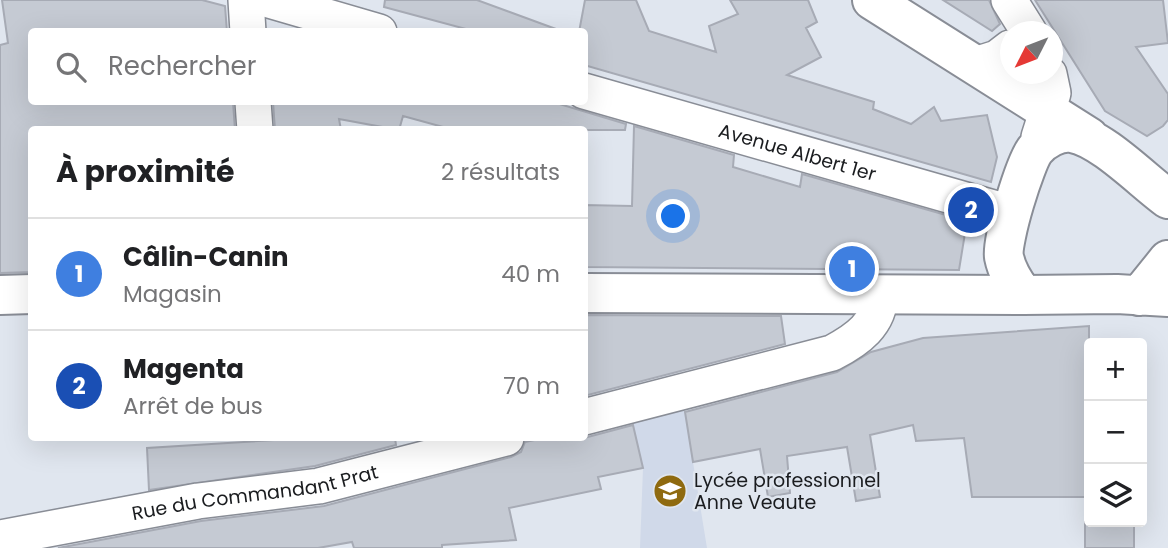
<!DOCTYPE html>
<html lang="fr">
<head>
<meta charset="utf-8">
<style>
	body { margin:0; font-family:Poppins,sans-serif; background:#f2f2f2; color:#202124 }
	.controls { position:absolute; right:21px; bottom:21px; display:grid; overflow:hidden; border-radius:7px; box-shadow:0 7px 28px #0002 }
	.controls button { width:63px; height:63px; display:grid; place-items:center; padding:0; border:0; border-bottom:2px solid #e0e0e0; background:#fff; color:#202124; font:35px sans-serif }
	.compass { position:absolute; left:1000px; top:21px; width:63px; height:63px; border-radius:50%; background:#fff; box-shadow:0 7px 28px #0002; rotate:228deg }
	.you { position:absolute; left:674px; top:217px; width:24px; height:24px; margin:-18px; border:5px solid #fff; border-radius:50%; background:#1a73e8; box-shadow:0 0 0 10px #1a73e833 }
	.badge { display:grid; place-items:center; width:46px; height:46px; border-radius:50%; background:#8f6a0f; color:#fff; font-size:23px; font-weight:700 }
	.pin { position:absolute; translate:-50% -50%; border:4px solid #fff; box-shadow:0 2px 7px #0006 }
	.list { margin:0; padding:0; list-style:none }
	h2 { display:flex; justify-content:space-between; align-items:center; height:91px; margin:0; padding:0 28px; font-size:30px }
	h2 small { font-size:23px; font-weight:400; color:#757577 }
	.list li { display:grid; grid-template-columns:46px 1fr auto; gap:21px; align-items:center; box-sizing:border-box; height:112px; padding:0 28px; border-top:2px solid #e0e0e0 }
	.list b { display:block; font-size:26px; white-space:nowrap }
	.list p { margin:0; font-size:23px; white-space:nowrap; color:#757577 }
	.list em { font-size:23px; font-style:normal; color:#757577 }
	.icon { flex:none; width:38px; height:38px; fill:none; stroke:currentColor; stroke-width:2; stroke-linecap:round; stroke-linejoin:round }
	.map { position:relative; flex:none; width:1168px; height:548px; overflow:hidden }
	.search { position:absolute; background:#fff; box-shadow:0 7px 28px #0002; left:28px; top:28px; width:560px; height:77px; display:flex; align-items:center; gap:18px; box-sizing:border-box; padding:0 24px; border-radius:7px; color:#757577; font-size:26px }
	.panel { position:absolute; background:#fff; box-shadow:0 7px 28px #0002; left:28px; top:126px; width:560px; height:315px; border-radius:7px }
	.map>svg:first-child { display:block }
	.built { fill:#d0d9e9 }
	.building { fill:#c5cad3; stroke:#a7abb5; stroke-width:2 }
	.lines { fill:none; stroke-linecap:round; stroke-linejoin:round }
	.minor-casing { stroke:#898d96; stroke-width:38 }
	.major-casing { stroke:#898d96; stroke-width:42 }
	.minor { stroke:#fff; stroke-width:35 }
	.major { stroke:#fff; stroke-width:38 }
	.labels { text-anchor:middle; stroke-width:5; stroke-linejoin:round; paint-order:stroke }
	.street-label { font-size:19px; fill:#1a1c1f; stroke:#e0e6ef }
	.poi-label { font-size:19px; fill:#1a1c1f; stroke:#e0e6ef; text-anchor:start }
</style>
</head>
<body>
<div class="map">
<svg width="1168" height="548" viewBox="0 0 1168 548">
	<rect width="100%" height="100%" fill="#e0e6ef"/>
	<path class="built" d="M683 401 707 548H640L643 468 631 414Z"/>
	<path class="building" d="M2 0H202L225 6 227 32H32V102H233L235 130H32V272L0 273V45L8 43Z
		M385 0H477L556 29V32H477L384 7Z
		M585 0H636L649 31 716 52 709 26 738 14 730 0H808L817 22 806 28 821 57 787 75 874 102 873 109 911 124 934 107 941 121 987 115 997 157 991 182 584 65V32H579Z
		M943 0H989L1000 24 992 31Z
		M1035 0H1163L1168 43 1136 47 1168 94V120L1163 126 1147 136 1105 111Z
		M273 102H553L626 124 625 130H454L403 116 399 130 339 119 341 130H275Z
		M634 126 734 155 733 167 800 187 802 174 967 221 959 270 584 267V205L632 206Z
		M584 315 781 316 785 344 584 396Z
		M1089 326V497H972L964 438 916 441 913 425 870 435 880 497 856 501 847 447 787 456 790 493 768 497 760 449 693 462 685 412 837 372 871 352 923 338Z
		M633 425 643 468 598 477 601 489 509 508 516 540 442 545V548H354L352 542 318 548H58L201 521 324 506 511 457 521 452 525 442 544 438H584Z
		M306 438H395L396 445 315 466 149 490 147 448Z
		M1085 522H1134V548H1085Z"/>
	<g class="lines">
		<defs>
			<g id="minor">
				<path d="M246 0 248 32"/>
				<path d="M269 0 379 32"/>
				<path d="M1009 0 1029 32"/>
				<path d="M975 65 997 58 1010 48"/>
				<path id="s1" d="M584 91 1011 213"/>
				<path d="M253 102 255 130"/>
				<path d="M1039 137 1053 93 1049 74"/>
				<path d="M584 417 832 353C857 340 880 324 880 294"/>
				<path id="s2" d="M0 538 198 501 319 486 506 438"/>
			</g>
			<path id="major" d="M872 0 1089 137
				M1168 199C1143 181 1102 138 1072 133 1059 131 1043 140 1035 150 1025 163 1001 241 1004 257 1007 272 1015 283 1023 295L1117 294 1168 297
				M584 293 1023 295
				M0 295 32 294
				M1139 296 1168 260"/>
		</defs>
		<use href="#minor" class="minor-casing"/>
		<use href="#major" class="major-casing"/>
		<use href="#minor" class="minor"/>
		<use href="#major" class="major"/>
	</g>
	<defs>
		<symbol id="school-disc" viewBox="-11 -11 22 22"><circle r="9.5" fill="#8f6a0f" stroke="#e0e6ef"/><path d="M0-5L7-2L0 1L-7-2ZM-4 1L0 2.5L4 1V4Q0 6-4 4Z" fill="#fff"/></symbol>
	</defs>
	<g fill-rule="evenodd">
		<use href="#school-disc" x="651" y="472" width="38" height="38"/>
	</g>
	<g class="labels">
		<g class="street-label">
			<text dy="7" stroke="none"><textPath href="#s1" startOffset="222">Avenue Albert 1er</textPath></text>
			<text dy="7" stroke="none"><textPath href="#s2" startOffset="259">Rue du Commandant Prat</textPath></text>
		</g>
		<g class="poi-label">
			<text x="694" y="487">Lycée professionnel<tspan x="694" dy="22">Anne Veaute</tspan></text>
		</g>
	</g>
</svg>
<div class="controls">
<button>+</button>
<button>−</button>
<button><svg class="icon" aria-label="layers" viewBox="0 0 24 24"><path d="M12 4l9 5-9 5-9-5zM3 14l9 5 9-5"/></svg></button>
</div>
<svg class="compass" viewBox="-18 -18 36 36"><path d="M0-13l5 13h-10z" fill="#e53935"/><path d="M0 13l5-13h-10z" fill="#757577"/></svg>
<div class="you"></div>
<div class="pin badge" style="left:852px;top:269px;background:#3f7fe0">1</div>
<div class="pin badge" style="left:971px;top:210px;background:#1a4fb4">2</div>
<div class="search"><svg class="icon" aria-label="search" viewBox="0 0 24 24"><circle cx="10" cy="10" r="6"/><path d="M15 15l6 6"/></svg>Rechercher</div>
<section class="panel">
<h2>À proximité<small>2 résultats</small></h2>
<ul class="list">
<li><span class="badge" style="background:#3f7fe0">1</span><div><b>Câlin-Canin</b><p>Magasin</p></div><em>40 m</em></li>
<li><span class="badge" style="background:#1a4fb4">2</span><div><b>Magenta</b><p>Arrêt de bus</p></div><em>70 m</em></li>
</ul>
</section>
</div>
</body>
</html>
